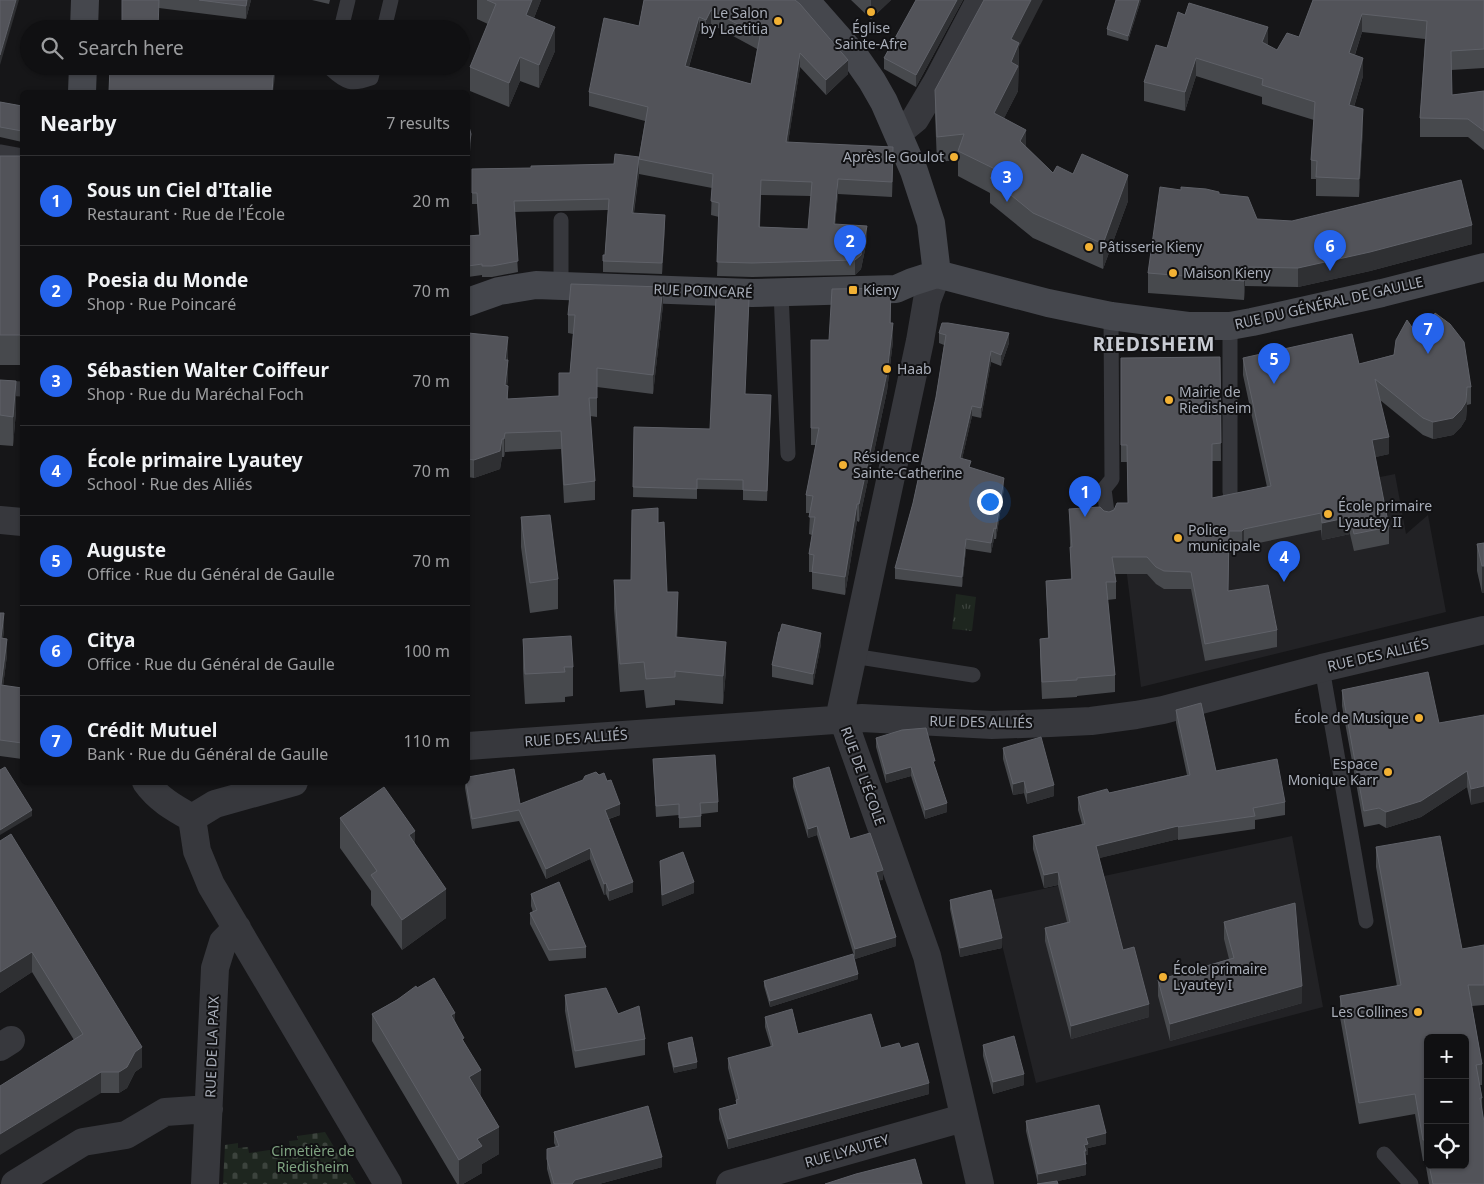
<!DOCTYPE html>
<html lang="en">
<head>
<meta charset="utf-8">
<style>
	body { margin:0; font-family:"Noto Sans",sans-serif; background:#1e1e20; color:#f1f3f6 }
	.controls { position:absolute; right:15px; bottom:15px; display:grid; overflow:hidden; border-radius:8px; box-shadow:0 1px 4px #0004 }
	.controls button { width:45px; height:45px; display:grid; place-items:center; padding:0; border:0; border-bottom:1px solid #303032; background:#101012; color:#f1f3f6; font:25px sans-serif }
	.you { position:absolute; left:989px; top:501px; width:18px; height:18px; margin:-12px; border:4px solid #fff; border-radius:50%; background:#1a73e8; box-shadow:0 0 0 8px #1a73e833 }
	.badge { display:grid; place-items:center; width:32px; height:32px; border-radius:50%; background:#2563eb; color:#fff; font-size:16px; font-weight:700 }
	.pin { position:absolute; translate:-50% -41px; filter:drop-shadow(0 1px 2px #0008) }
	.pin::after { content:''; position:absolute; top:26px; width:18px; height:15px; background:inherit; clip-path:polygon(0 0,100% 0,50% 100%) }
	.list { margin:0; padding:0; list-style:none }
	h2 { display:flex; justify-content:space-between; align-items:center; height:65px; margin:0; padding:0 20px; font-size:21px }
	h2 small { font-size:16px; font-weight:400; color:#9c9d9f }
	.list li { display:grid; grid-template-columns:32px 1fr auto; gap:15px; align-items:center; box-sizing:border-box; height:90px; padding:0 20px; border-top:1px solid #303032 }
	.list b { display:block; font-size:19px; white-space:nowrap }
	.list p { margin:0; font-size:16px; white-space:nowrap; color:#9c9d9f }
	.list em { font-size:16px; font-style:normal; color:#9c9d9f }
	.icon { flex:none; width:28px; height:28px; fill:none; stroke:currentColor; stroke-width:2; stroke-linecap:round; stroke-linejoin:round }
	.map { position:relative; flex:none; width:1484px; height:1184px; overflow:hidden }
	.search { position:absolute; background:#101012; box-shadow:0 1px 4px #0004; left:20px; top:20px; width:450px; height:55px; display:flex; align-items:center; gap:12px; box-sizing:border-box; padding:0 18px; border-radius:28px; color:#9c9d9f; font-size:19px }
	.panel { position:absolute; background:#101012; box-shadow:0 1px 4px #0004; left:20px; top:90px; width:450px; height:695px; border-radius:8px }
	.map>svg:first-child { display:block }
	.built { fill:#222225 }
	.grass { fill:url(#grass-tufts) }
	.cemetery { fill:url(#cemetery-stones) }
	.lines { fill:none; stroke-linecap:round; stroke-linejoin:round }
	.lane { stroke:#37383d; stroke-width:15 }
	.street { stroke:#37383d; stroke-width:28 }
	.secondary { stroke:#45474d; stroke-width:28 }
	.wall { fill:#47494d; fill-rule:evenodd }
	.shaded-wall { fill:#2f3033 }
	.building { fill:#525359; stroke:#5f6168; fill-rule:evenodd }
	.poi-dot { fill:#f2b134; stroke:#111113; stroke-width:2 }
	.labels { text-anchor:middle; stroke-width:4; stroke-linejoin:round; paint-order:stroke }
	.poi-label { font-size:14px; fill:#a8adb8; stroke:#111113; text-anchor:start }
	.street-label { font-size:14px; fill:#a8adb8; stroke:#111113 }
	.park-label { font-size:14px; fill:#7fa381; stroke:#111113 }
	.district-label { font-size:19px; font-weight:bold; letter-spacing:1px; fill:#c9ccd4; stroke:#111113 }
</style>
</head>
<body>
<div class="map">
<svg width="1484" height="1184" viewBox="0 0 1484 1184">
	<defs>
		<pattern id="grass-tufts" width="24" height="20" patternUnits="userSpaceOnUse" patternTransform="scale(1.25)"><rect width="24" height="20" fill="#1e261f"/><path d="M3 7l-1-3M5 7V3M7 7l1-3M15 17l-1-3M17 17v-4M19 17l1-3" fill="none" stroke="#3c433d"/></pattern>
		<pattern id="cemetery-stones" width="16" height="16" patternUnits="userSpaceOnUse" patternTransform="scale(1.25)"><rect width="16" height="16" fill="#1e261f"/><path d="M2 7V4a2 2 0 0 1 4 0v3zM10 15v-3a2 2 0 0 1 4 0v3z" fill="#3c433d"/></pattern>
	</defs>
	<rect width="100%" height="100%" fill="#161618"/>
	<path class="built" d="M1395 474 1406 534 1428 515 1446 612 1141 687 1124 551H1243L1234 507Z
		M1292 836 1323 1007 1036 1083 991 900Z"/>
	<path class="grass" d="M956 594 976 597 972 631 952 629Z"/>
	<path class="cemetery" d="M325 1132 356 1184H223L225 1145 238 1143V1148L248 1147 249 1153 290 1147 289 1141 298 1140 297 1136Z"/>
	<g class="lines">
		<path class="lane" d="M341 29 348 0
			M384 29 391 0
			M331 66V69C346 83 352 85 371 78L374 66
			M0 152 22 156
			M561 286V220
			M781 292 788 454
			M1230 326V492
			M0 388 22 389
			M1108 520 1104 489 1112 479 1111 316
			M853 656 973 675
			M1322 668 1366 921
			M1384 1154 1411 1184"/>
		<path class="street" d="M898 133 915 119 937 82 980 0
			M937 274 927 300 920 341 841 710 843 719 927 956 980 1184
			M0 520 22 522
			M468 746 862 718 992 725 1050 723 1091 721 1136 715 1163 710 1322 668 1484 630
			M146 782C158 799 174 808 192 818
			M192 818 197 851 211 885 388 1184
			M192 818 215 804 294 782
			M0 1047 11 1040
			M15 1184 83 1142 126 1135 165 1112 209 1109
			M205 1184 215 968 223 942 237 928
			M730 1184 963 1118"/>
		<path class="secondary" d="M805 0 856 58 872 81 884 102 914 171 931 223 937 274
			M84 29 85 0
			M82 92 83 66
			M937 274 1048 303 1111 316 1188 326H1230L1252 322 1382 293 1484 267
			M468 302 499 291 536 285 752 293 896 289 912 282 937 274"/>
	</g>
	<path class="wall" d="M122 0H251L246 19 159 8Z
		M312 0H330L329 4Z
		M477 0H541L534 18 555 51 539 88 520 81 509 107 470 91V67L488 24 477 19Z
		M644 0H795L848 74 826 95 800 67 788 142 893 162 892 197 838 194 835 224 867 240 861 269 855 275 752 277 717 276 719 217 711 215 712 188 639 174V173L634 213 665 226 662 274 603 272V261L605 255 608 210 514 212 518 272 492 277H482V275L468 277V236L479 235 477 204H472V169L531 168 614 164 639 157 645 121 589 106V92L639 26ZM711 24 757 49 751 84 689 67 699 31 706 34ZM761 195 811 196 808 229 760 227Z
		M851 0H891L871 19Z
		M916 0H963L916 87 884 69V58Z
		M1116 0H1141L1128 41 1107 35V29Z
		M1313 0H1484V68L1451 70 1452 95 1484 91V150L1468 137H1420V118L1425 39 1362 32 1355 55 1363 76 1354 107 1363 128 1359 197 1316 196V179H1311V160L1314 120 1262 104V97L1196 76 1185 111 1144 101V82L1167 48 1277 50 1299 37Z
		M1019 47 1018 91 1004 118 1026 147 1053 173 1128 201 1103 269 1033 238 990 203V193L958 176V160L937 162 935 115V90Z
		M0 102 22 106V142L0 137Z
		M0 156H22V365H0Z
		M1219 194 1257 219 1472 244 1370 271 1298 287 1245 286 1244 300 1148 293V273Z
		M663 305 653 394 597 387V417L590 416 595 481V500L564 503 561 449 505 452 504 457H502L500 469 474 478 468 477V333L508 356V378L507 385 508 399 559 396 570 373 573 334 568 333V315Z
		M891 306V323L893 341 887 391 859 522 857 521 845 595 812 589V572H809V554L812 535 809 534 810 513H806V495L816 445H811V340H829Z
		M939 333 1009 343 1001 366 991 362 981 418 972 416 962 459 971 468 1004 488 996 539H994L991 553 966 549 962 587 895 579V568L913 503 936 397 944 345 939 343Z
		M1425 346 1471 387V404L1467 405 1466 419 1461 427 1453 435 1433 439 1423 435 1380 400 1389 454 1375 457 1389 527V544L1354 551 1350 534 1322 540 1321 530 1244 546 1242 548H1229L1228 591 1277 630V647L1205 661 1191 589H1164L1156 584 1147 574H1114L1116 582V599L1107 600 1115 675V692L1077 696V697L1042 699 1040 656V639L1048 638 1046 581 1071 579 1069 509 1109 512 1128 503 1127 462H1121V358L1220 357 1221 461H1212V498L1267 487 1243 375V358L1359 364Z
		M0 380 16 411 13 446 0 445Z
		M746 394 771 405 767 501 743 500V490L697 489V499L633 497 634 427 710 429Z
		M521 517 558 579V609L530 613 521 547Z
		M658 523 667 592 678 620 677 637 726 670 723 704 675 700V705L646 708 644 690 620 692 614 609V580H631Z
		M1484 543V593H1482L1477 571V544Z
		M0 613 4 630 3 638 7 655 3 686 22 688V759L0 756Z
		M523 639 573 667V696L565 697V702L525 704 523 669Z
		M821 644 813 685 772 677V665Z
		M1342 690 1439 723 1484 715 1471 805 1467 787 1421 817 1386 828 1379 824 1364 827 1342 706Z
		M1176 710 1216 771 1285 802V815L1255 820V829L1178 840V839L1099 858 1123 950 1149 1017 1071 1039 1045 941V928L1067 922 1058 885 1044 888 1033 849V836L1082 824 1078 810V797L1109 793 1187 775 1176 723Z
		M876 738 935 767 947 812 925 819 911 776 886 783 876 747Z
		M1003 748 1054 796 1027 804 1024 793 1013 795 1003 759Z
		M653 759 718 802V812L701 814V827L679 828V815L656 817Z
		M793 778 850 839 883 880H879L896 946 855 959 817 835 808 838 793 787Z
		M465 782H468L520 804 620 815 609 819 633 892 609 901 606 894 604 895 590 859 546 879 519 821 472 829 465 788Z
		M340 818 415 844 446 918 402 950 371 905V891L340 848Z
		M0 841 142 1067 135 1072 127 1088 119 1093H101L74 1040 32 972 0 993Z
		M1376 847 1462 949 1484 945V1005L1472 1006 1482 1064V1085H1480L1482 1098 1484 1184H1429L1425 1161H1423L1415 1114 1359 1124 1340 1017V996L1397 986 1376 867ZM1428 1038 1465 1165H1428Z
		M660 861 694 893 662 906Z
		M531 894 586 947V958L549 961 530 924V913L533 912 531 906Z
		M950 900 1002 948 960 957 950 909Z
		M1224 922 1302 1003 1170 1041 1158 996V980L1229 959 1224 939Z
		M858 979 770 1007 764 986V981Z
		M417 988 455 1021 464 1042 499 1154 482 1164V1173L463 1184H457L372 1041V1014Z
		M565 995 618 1014 645 1039V1055L575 1068 565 1011Z
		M765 1017 798 1034 881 1048H901L929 1094 728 1149 719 1119V1109L736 1104V1100L728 1068V1058L771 1047 765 1027Z
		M668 1043 697 1068 674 1073 668 1048Z
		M983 1045 1024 1085 993 1094 983 1056Z
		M1026 1121 1106 1144 1088 1148V1155H1086V1175L1053 1182 1038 1184 1026 1131Z
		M554 1132 662 1167 599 1184H551L547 1169V1149L556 1147 554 1143Z"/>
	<path class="shaded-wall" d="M16 0H19L0 65V55Z
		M247 0H251L246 19V6Z
		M532 0H541L526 38V15Z
		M871 0H891L871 19Z
		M957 0H963L916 87V75Z
		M1031 0H1043L1019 47 1018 91 994 138V113L1011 39Z
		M1139 0H1141L1128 41V36Z
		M711 10V24L706 34V20Z
		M1362 14V32L1349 72V53Z
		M699 17V31L685 80V66Z
		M555 27V51L539 88V65Z
		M1268 27V46L1262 42Z
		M800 53V67L786 156V142Z
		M520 57V81L509 107V83Z
		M1196 58V76L1185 111V92Z
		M1363 58V76L1349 123V105Z
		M848 60V74L826 95V80Z
		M275 66V77L273 92H272Z
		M1363 109V128L1359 197V179Z
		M1026 130V155L1020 141Z
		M471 134V145L468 165V154Z
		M893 148V162L892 197V182Z
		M639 162V173L632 224V213Z
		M1128 175V201L1103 269V244Z
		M838 179V194L834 238V224Z
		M665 215V226L662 274V263Z
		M1472 225V244L1370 271 1298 287V268Z
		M867 226V240L861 269 855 275V260Z
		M1245 267V286L1244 300V281Z
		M663 287V305L653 394V375Z
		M891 288V306L890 341V323Z
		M893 323V341L887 391 859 522V504Z
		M1009 333V343L1001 366V355Z
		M508 337V356L505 378V360Z
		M991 351V362L981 418V408Z
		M508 360V378L505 404V385Z
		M16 381V411L13 446V417Z
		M1467 387V405L1466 419 1461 427 1453 435 1433 439V422Z
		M972 406V416L960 468V458Z
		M505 433V452L504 457V439Z
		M1389 437V454L1372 458V440Z
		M502 439V457L500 469 474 478V460Z
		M1004 478V488L996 539V529Z
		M857 504V521L845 595V577Z
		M1350 517V534L1322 540V523Z
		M994 528V539L991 553V543Z
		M1244 529V546L1242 548V531Z
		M966 539V549L962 587V577Z
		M1482 566H1484V593H1482Z
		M678 592V620L676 665V637Z
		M4 613V630L1 654V638Z
		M821 633V644L813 685V674Z
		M7 639V655L1 702V685Z
		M726 642V670L723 704V676Z
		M911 767V776L886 783V774Z
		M1467 771V787L1421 817 1386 828V812Z
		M1024 781V793L1013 795V784Z
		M1054 785V796L1027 804V793Z
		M1484 786V802L1471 805V789Z
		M947 803V812L925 819V810Z
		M620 804V815L605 820V810Z
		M32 810V816L0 835V830Z
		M817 826V835L808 838V829Z
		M1178 826V839L1096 859V846Z
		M415 831V861L409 835Z
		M590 848V859L546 879V869Z
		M883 870V880L876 881V872Z
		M1058 872V885L1044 888V875Z
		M633 882V892L609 901V891Z
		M694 882V893L662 906V895Z
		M606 883V894L604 895V884Z
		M446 889V918L402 950V920Z
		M896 937V946L855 959V949Z
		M1002 938V948L960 957V948Z
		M32 952V972L0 993V972Z
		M858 974V979L770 1007V1001Z
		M1302 986V1003L1170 1041V1024Z
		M1149 1004V1017L1071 1039V1026Z
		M455 1013V1040L451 1015Z
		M142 1047V1067L135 1072 127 1088 119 1093V1072L135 1052Z
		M697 1062V1068L674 1073V1067Z
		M481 1070V1097L469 1077Z
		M101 1072V1093L0 1155V1134Z
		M1024 1074V1085L993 1094V1082Z
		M929 1083V1094L728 1149V1139Z
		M499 1127V1154L482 1164V1173L463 1184H459V1160L477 1139Z
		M1106 1133V1144L1088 1148V1155H1086L1084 1145 1086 1138Z
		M662 1157V1167L599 1184H572L575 1180Z
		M1086 1164V1175L1044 1184H1038V1174Z"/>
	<path class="building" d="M0 0H16L0 55Z
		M122 0H159L158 29H122Z
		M199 0H247L246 6Z
		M487 0H532L526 15 555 27 539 65 520 57 509 83 470 67 496 4Z
		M644 0H795L800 4 848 60 826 80 800 53 786 142 893 147V148L892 182 838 179 834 224 867 226 861 255 855 260 752 263 717 262 719 203 711 201 713 174 639 159 648 107 589 92 604 18 639 26ZM711 10 760 36 751 84 685 66 699 17 706 20ZM761 180 812 182 808 229 759 227Z
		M916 0H957L916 75 884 58Z
		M984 0H1031L1011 39 1019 43 1011 62 1018 66 994 113 1026 130 1020 141 1053 173 1057 166 1073 174 1082 154 1128 175 1103 244 1033 213 990 178 997 170 958 151 964 134 937 137 935 90Z
		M1116 0H1139L1128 36 1107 29Z
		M1313 0H1484V49L1451 51 1452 95 1484 91V131L1468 119 1420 118 1427 21 1362 14 1349 53 1363 58 1349 105 1363 109 1359 179 1316 177 1317 161 1311 160 1315 102 1262 85 1263 79 1196 58 1185 92 1144 82 1156 45 1167 48 1178 12 1185 15 1189 3 1268 27 1262 42 1277 50 1287 33 1299 37Z
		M110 66H274L272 92H109Z
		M0 102 22 106V131L0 127Z
		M468 123 471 134 468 154Z
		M615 154 639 157 632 213 665 215 662 263 603 261V255H605L609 199 514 201 518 261 492 266H482V264L468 266V236L480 235 477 193H472V169L531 168V166L614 164Z
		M0 156H22V335H0Z
		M1461 180 1472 225 1370 252 1298 268 1245 267 1244 281 1148 273 1160 187 1181 190V187L1206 189 1219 192V194L1248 197 1257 219 1292 221Z
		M571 284 663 287 653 375 597 368V398H589L595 481 564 485 561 431 505 433 504 439H502L500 451 474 460 468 459V333L508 337 505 360H508L505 385 508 386 507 399 559 396V373H570L575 315H568Z
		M891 288 890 323H893L887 373 859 504H857L845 577 812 572 814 555 809 554 815 517H809L813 496 806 495 819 428H811V340H829L832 289Z
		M716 297 749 299 745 394 771 395 767 491 743 490V480L697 479V489L633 487 634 427 710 429Z
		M1435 313 1450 324 1464 342 1471 387H1467L1466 402 1461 410 1453 418 1433 422 1423 418 1375 379 1389 437 1372 440 1389 527 1354 534 1350 517 1322 523 1321 513 1244 529 1242 531H1229L1228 591 1268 585 1277 630 1205 644 1191 572 1164 571 1156 567 1147 557H1112L1116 582H1106L1115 675 1077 678V680L1042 682 1040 639 1049 638 1046 581 1072 579 1070 547H1072L1069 509 1100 507 1104 511 1109 512 1114 510 1117 503H1128L1127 445H1121V358L1220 357 1221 443 1212 444V498L1271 486 1243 358 1352 334 1359 364 1394 355 1396 340 1407 320 1425 346Z
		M942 323H948L1009 333 1001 355 991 351 981 408 972 406 960 458 971 461 969 467 1004 478 996 529 994 528 991 543 966 539 962 577 895 568 913 503 936 397 946 335 939 333Z
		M0 380 16 381 13 417 0 415Z
		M658 508V523L664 522 667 592H678L676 637 726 642 723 676 675 671V677L646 679 644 662 620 664 614 580H631L632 510Z
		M550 515 558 579 530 583 521 517Z
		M1484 543V566H1482L1477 544Z
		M0 613H4L1 638 7 639 1 685 22 688V743L0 740Z
		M782 624 821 633 813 674 772 665 779 632H780Z
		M571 636 573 667H564L565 672 525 674 523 639Z
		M1428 672 1439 723 1484 715V786L1471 789 1467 771 1421 801 1386 812 1379 808 1364 811 1342 690Z
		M1201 703 1216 771 1277 759 1285 802 1253 808 1255 816 1178 827V826L1096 846 1123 950 1134 947 1149 1004 1071 1026 1045 928 1070 922 1058 872 1044 875 1033 836 1085 824 1078 797 1107 789 1109 793 1190 775 1176 710Z
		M926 728 935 761H933L947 803 925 810 911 767 886 774 876 738 902 730Z
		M1041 737 1054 785 1027 793 1024 781 1013 784 1003 748Z
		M715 755 718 802 700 803 701 816 679 818V804L656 806 653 759Z
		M5 767 32 810 0 830V770Z
		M829 767 850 839 870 833 883 870 876 872 896 937 855 949 817 826 808 829 793 778Z
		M514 769 520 804 583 780 585 776 596 772 599 775 604 773 607 781 611 780 620 804 605 810 633 882 609 891 606 883 604 884 590 848 546 869 519 810 472 819 466 782H468V777Z
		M384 787 415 831 409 835 446 889 402 920 371 875 377 871 340 818Z
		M11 834 142 1047 135 1052 127 1067 119 1072H101L0 1134V1086L83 1034 32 952 0 972V841Z
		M1440 836 1462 949 1484 945V985H1468L1482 1064 1476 1065 1482 1098H1480L1484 1122V1184H1433L1429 1165H1465V1038H1428V1155L1425 1140H1423L1415 1094 1359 1103 1340 996 1401 985 1376 847Z
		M683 852 694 882 662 895 660 861Z
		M559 882 586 947 549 950 530 913 537 910 531 894Z
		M991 890 1002 938 960 948 950 900Z
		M1295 903 1302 986 1170 1024 1158 980 1234 958 1224 922Z
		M853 954 858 974 770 1001 764 981Z
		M434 978 455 1013 451 1015 464 1038 462 1039 481 1070 469 1077 499 1127 477 1139 482 1146 459 1160 372 1014 397 1000 416 986 417 988Z
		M606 988 618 1014 639 1006 645 1039 575 1051 565 995Z
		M792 1009 798 1034 871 1014 881 1048 899 1043 901 1048 918 1043 929 1083 728 1139 719 1109 737 1104 736 1100 739 1099 728 1058 773 1046 765 1017Z
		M1014 1036 1024 1074 993 1082 983 1045Z
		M692 1037 697 1062 674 1067 668 1043Z
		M1099 1105 1106 1133 1086 1138 1088 1144 1084 1145 1086 1151H1084L1086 1164 1038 1174 1026 1121Z
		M648 1106 662 1157 575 1180 572 1184H554L547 1159V1149L559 1146 554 1132Z
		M915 1159 922 1184H825L856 1174Z
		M1057 1181 1058 1184H1037Z"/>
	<g class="poi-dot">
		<circle cx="871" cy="12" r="5"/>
		<circle cx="778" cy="21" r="5"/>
		<circle cx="954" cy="157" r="5"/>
		<circle cx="1089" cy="247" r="5"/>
		<circle cx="1173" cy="273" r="5"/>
		<rect x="848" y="285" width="10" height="10" rx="2.5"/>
		<circle cx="887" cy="369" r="5"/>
		<circle cx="1169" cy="400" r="5"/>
		<circle cx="843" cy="465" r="5"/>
		<circle cx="1328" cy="514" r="5"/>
		<circle cx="1178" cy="538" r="5"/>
		<circle cx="1419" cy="718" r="5"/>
		<circle cx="1388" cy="772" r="5"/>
		<circle cx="1163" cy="977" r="5"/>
		<circle cx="1418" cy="1012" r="5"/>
	</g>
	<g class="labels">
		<g class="poi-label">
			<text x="768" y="18" text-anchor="end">Le Salon<tspan x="768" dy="16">by Laetitia</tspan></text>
			<text x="871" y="33" text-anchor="middle">Église<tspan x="871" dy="16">Sainte-Afre</tspan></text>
			<text x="944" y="162" text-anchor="end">Après le Goulot</text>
			<text x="1099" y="252">Pâtisserie Kieny</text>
			<text x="1183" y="278">Maison Kieny</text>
			<text x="863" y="295">Kieny</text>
			<text x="897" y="374">Haab</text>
			<text x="1179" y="397">Mairie de<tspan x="1179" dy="16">Riedisheim</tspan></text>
			<text x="853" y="462">Résidence<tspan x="853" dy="16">Sainte-Catherine</tspan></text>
			<text x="1338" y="511">École primaire<tspan x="1338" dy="16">Lyautey II</tspan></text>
			<text x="1188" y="535">Police<tspan x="1188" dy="16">municipale</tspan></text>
			<text x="1409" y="723" text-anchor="end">École de Musique</text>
			<text x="1378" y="769" text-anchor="end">Espace<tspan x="1378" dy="16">Monique Karr</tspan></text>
			<text x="1173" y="974">École primaire<tspan x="1173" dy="16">Lyautey I</tspan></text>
			<text x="1408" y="1017" text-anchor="end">Les Collines</text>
		</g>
		<g class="street-label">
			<text transform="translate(703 291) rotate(2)" y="5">RUE POINCARÉ</text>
			<text transform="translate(1329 303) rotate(-13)" y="5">RUE DU GÉNÉRAL DE GAULLE</text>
			<text transform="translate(1378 655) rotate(-13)" y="5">RUE DES ALLIÉS</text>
			<text transform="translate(981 722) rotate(1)" y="5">RUE DES ALLIÉS</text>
			<text transform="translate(576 738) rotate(-4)" y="5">RUE DES ALLIÉS</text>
			<text transform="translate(863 776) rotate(70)" y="5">RUE DE L'ÉCOLE</text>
			<text transform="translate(212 1047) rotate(-88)" y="5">RUE DE LA PAIX</text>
			<text transform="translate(847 1151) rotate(-16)" y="5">RUE LYAUTEY</text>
		</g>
		<g class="park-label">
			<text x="313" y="1156">Cimetière de<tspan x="313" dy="16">Riedisheim</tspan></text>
		</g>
		<g class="district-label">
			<text x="1154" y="351">RIEDISHEIM</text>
		</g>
	</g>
</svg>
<div class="controls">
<button>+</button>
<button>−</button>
<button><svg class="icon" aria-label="locate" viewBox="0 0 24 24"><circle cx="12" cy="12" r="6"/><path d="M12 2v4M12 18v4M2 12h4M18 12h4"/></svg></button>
</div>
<div class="you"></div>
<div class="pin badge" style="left:1085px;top:517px">1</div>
<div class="pin badge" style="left:850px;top:266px">2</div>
<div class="pin badge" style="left:1007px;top:202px">3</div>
<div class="pin badge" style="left:1284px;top:582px">4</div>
<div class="pin badge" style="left:1274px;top:384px">5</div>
<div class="pin badge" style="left:1330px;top:271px">6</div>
<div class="pin badge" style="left:1428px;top:354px">7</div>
<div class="search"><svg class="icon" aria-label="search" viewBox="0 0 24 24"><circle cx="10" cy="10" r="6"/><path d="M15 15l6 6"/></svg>Search here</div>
<section class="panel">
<h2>Nearby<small>7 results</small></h2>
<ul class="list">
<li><span class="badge">1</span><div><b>Sous un Ciel d'Italie</b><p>Restaurant · Rue de l'École</p></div><em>20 m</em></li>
<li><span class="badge">2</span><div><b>Poesia du Monde</b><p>Shop · Rue Poincaré</p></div><em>70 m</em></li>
<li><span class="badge">3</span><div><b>Sébastien Walter Coiffeur</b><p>Shop · Rue du Maréchal Foch</p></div><em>70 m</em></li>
<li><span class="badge">4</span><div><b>École primaire Lyautey</b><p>School · Rue des Alliés</p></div><em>70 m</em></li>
<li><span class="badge">5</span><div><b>Auguste</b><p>Office · Rue du Général de Gaulle</p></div><em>70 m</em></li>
<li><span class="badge">6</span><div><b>Citya</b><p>Office · Rue du Général de Gaulle</p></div><em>100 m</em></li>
<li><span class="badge">7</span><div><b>Crédit Mutuel</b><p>Bank · Rue du Général de Gaulle</p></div><em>110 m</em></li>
</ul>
</section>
</div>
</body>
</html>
